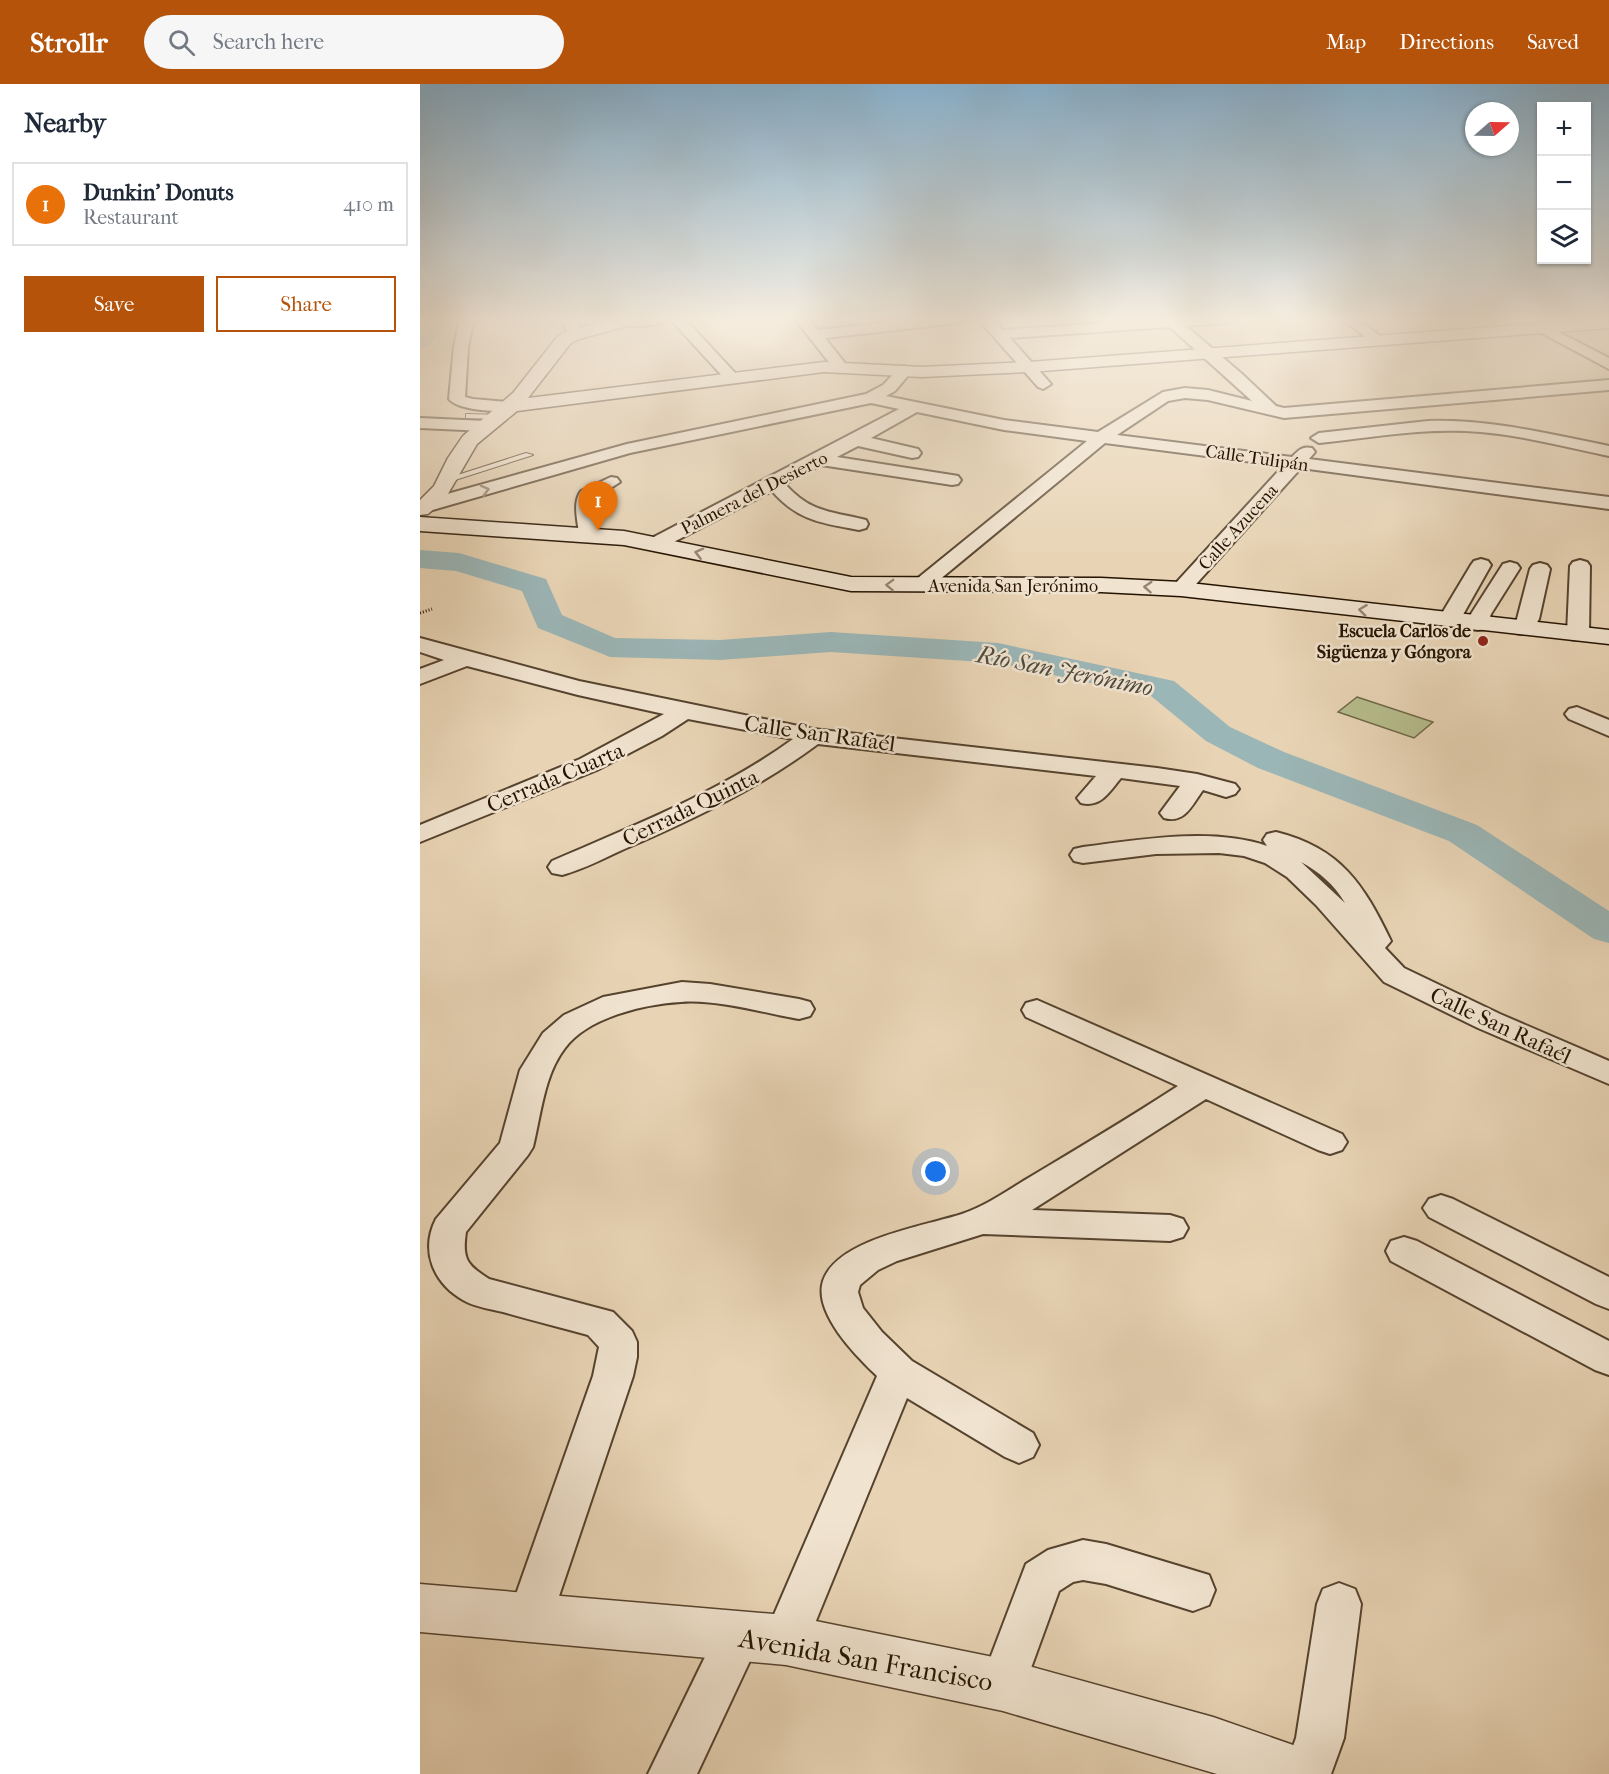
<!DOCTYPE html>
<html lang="en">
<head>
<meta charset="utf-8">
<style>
	body { margin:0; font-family:"IM FELL French Canon",serif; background:#f6f6f7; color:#1f2937 }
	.controls { position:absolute; right:18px; top:18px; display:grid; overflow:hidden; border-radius:0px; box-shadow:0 2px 4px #0004 }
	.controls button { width:54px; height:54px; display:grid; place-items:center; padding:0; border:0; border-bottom:2px solid #e0e1e3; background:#fff; color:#1f2937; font:30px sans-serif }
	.compass { position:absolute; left:1045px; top:18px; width:54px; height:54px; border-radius:50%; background:#fff; box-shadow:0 2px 4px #0004; rotate:70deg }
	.you { position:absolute; left:516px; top:1088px; width:21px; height:21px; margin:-15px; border:4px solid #fff; border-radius:50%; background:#1a73e8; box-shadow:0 0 0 9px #1a73e833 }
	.badge { display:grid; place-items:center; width:39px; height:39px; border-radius:50%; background:#b45309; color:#fff; font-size:20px; font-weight:700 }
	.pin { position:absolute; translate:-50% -50px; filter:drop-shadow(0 2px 3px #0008) }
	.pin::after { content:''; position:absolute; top:32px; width:21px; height:18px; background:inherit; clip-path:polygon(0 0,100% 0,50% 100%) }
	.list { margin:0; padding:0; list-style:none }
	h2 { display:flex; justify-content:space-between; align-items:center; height:78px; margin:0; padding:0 24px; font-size:26px }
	h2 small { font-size:20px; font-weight:400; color:#747a83 }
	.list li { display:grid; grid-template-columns:39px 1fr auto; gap:18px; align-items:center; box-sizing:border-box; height:84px; margin:0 12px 12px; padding:0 12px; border:2px solid #e0e1e3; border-radius:0px }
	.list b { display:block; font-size:22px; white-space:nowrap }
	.list p { margin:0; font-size:20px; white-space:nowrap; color:#747a83 }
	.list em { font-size:20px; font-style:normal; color:#747a83 }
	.actions { display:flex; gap:12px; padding:18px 24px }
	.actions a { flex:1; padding:14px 0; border:2px solid #b45309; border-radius:0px; text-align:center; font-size:21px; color:#b45309 }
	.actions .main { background:#b45309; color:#fff }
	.icon { flex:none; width:33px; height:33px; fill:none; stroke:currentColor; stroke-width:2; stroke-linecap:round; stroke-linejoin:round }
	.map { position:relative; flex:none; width:1189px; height:1690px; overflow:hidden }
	header { display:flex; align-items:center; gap:36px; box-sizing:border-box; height:84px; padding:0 30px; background:#b45309; color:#fff }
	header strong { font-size:28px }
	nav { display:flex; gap:33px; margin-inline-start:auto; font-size:21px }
	.search { width:420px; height:54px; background:#f6f6f7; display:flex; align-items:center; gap:15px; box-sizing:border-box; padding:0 21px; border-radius:33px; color:#747a83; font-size:22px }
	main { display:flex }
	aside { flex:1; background:#fff }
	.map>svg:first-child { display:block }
	.green { fill:#b6bd8d; stroke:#6e6847; stroke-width:1.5 }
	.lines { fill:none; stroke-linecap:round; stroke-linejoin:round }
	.river { fill:#9bb6b7; fill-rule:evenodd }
	.service-casing { stroke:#56432e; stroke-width:2 }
	.minor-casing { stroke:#56432e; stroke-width:4 }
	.tertiary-casing { stroke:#56432e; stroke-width:3 }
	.secondary-casing { stroke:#251301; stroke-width:3 }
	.path-far1 { stroke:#251301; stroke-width:2; stroke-dasharray:1 1.5; stroke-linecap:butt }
	.path { stroke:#251301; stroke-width:3; stroke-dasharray:1 2; stroke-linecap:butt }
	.service { fill:#f0e3cf; fill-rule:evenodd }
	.minor { fill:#f0e3cf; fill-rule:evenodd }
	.tertiary { fill:#f0e3cf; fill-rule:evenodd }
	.secondary { fill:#f0e3cf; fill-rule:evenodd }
	.oneway { stroke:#958572 }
	.poi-dot { fill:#8f2418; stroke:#f0e3cf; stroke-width:2 }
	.labels { text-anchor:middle; stroke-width:5; stroke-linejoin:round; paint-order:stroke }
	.far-street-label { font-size:18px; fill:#251301; stroke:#f0e3cf }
	.far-poi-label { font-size:18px; font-weight:bold; fill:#251301; stroke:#f0e3cf; text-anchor:end }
	.street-label { font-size:22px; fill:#251301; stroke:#f0e3cf }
	.water-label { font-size:24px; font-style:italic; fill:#4e4c41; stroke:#f0e3cf }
	.near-street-label { font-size:27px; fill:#251301; stroke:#f0e3cf }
</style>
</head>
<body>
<header>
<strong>Strollr</strong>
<div class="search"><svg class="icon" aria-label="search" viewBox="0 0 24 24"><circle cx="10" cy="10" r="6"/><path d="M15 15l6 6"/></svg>Search here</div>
<nav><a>Map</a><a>Directions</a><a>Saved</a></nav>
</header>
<main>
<aside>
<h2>Nearby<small></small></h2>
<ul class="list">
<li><span class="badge" style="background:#e8710a">1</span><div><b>Dunkin' Donuts</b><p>Restaurant</p></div><em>410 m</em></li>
</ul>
<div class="actions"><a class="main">Save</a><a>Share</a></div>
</aside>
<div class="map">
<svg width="1189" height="1690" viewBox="0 0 1189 1690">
	<rect width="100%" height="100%" fill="#e8d4b5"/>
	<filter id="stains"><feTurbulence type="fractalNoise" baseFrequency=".00333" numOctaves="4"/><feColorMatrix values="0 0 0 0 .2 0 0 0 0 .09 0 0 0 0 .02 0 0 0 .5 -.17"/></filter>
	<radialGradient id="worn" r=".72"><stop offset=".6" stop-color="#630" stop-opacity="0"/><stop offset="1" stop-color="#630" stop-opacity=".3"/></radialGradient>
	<path class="green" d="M937 613 1013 638 994 654 918 628Z"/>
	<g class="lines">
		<path class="river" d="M9 235H30L8 262 0 263V244Z
			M0 466 39 469 126 495 142 531 195 554 300 556 411 548 578 559 754 597 810 643 864 668 1057 741 1189 827V859L1174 855 1029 757 838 684 786 657 731 612 578 579 411 568 300 576 190 573 118 544 102 507 36 487 0 484Z"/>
		<defs>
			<path id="service" d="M49 330 77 331 81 333 77 335 46 334V330Z
				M106 369 113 371 32 397 25 395Z"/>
			<path id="minor" d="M40 235H54L48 262 45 313 53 315 97 319 99 322 97 325C82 329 39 327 29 315L34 262Z
				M143 235H157L160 251 158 254H148Z
				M203 235H247C239 242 208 245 200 238Z
				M250 235H265L316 290 319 293 316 296H306Z
				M375 235H389L398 246 501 235H545L538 239 405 254 428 283 420 288 415 286Z
				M558 235H573L582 246 742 235H814L807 239 766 242 822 290 856 322 864 324 1189 296V306L864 334 788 316 765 314 748 317 697 351 872 373C879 366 882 362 892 364L895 368 889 375 1189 413V425L881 384 768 509H754L751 505 754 501 863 382 685 359 507 506H493L490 502 493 498 667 357 584 346 497 328 451 354 498 365 501 369 498 373 492 374 438 362 417 373 532 391 538 392 541 396 538 400 532 401 401 381 365 400C391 429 410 427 446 436L448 440 446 444 439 446C402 439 378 437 352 407L244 463H230L227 459 230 455 479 325 451 319 210 369 9 427 2 425 0 421 2 417 207 360 446 310 463 301 479 284 484 282 492 287 475 307 466 312 584 336 678 348 743 308 765 304 788 306 832 317 750 243 590 254 631 300 623 305 618 303Z
				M922 235H938L967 257 965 260H955Z
				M1123 240 1189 274V285L1118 247 1116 244 1118 241Z
				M0 334 66 337 74 342 66 347 0 344Z
				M1008 337C1070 335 1129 350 1189 362V372C1141 362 1094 349 1045 347 996 345 947 354 899 359L891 354 899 349Z
				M191 393 197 394 200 398 175 414 174 417 179 451 176 455H162L159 451C158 437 152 419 161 407Z
				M1061 475 1068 477 1071 481 1040 536 1036 540 1029 542 1022 540 1018 536 1051 481 1054 477Z
				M1160 476 1167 478 1170 482 1169 550 1166 555 1158 556 1150 555 1147 550 1150 482 1153 478Z
				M1090 478 1097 480 1100 484 1071 530 1066 545 1058 546 1050 545 1047 540 1051 530 1083 480Z
				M1120 479 1127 481 1130 485 1119 535 1111 549 1103 550 1095 549 1092 544 1097 535 1110 485 1113 481Z
				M0 554 159 597 393 645 737 684 777 690 815 700 819 705 815 710 806 713 783 706C772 721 765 740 744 734L740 729 760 702 701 694C689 708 681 724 661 719L657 714 676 692 398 660C340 703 276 734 209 763 188 772 165 785 142 791L132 789 128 783 132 777C215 741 300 708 373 655L268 635 242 652 177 686 0 758V741L160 675 244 630 158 611 47 582 0 600V585L24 576 0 568Z
				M1157 623 1189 636V652L1149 635 1145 630 1149 625Z
				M856 748C921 764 944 801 971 857L965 864 984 884 1080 930 1189 977V1000L1058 944 964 898 896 821 867 793 845 779 824 772 799 769 736 770 663 779 654 777 650 771 654 765 663 763C720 756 791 743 847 762L843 756 847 750ZM881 778C899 788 914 800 925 819Z
				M262 898 290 900 379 915 390 918 394 925 390 932 379 935C344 929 296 915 261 918 225 920 168 933 145 964 124 991 121 1031 113 1063L108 1071 46 1148C42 1175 47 1181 69 1195L193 1228 212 1247 217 1258V1273L213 1292 132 1533 126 1548 110 1554 94 1548 88 1533 173 1292 179 1263 168 1251C139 1243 111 1236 83 1228 70 1225 55 1223 43 1216 13 1199 0 1166 16 1135L80 1059 100 986 123 949 144 931 183 913Z
				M617 916 922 1050 927 1058 922 1066 910 1070 898 1066 786 1015 612 1126 750 1131 763 1135 768 1144 763 1153 750 1157 563 1150 477 1177 458 1186 440 1201 438 1208 443 1224 462 1248 492 1277 613 1349 619 1361 613 1373 599 1379 585 1373 487 1314 382 1571 366 1578 350 1571 343 1556 457 1292C436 1272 393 1229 403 1197 417 1155 505 1142 542 1130 568 1121 588 1106 610 1093 660 1063 709 1034 758 1002L606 933 602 926 606 919Z
				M1021 1111 1033 1115 1189 1193V1225L1176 1220 1009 1133 1003 1124 1009 1115Z
				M984 1153 997 1157 1189 1257V1291L1175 1286 971 1177 966 1167 971 1157Z
				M663 1456 686 1460 789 1491 795 1506 789 1521 773 1527 686 1500 663 1496 653 1498 639 1507 599 1617 583 1624 567 1617 560 1601 606 1480 628 1466Z
				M919 1499 935 1505 941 1520 924 1654 911 1690H863L876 1654 897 1520 903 1505Z
				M319 1529 335 1536 342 1551 277 1690H228L303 1536Z"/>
			<path id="tertiary" d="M197 235H224L222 238 159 255 150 260 108 314 404 278 502 283 609 278 1179 235H1189V244L609 288 502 293 404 288 97 327 57 360 25 415 8 430 0 431V416L14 402 28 374 43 352 93 309 138 252 147 247Z
				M0 1500 366 1531 583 1575 793 1633 899 1670 907 1690H797L583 1627 366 1581 0 1548Z"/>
			<path id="secondary" d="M0 433 204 447 431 493 681 494 761 498 1189 546V560L761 512 681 508 431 507 204 461 0 447Z"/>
		</defs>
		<use href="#service" class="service-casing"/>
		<use href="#minor" class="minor-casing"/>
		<use href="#tertiary" class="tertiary-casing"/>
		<use href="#secondary" class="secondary-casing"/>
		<path class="path-far1" d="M0 237 23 235"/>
		<path class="path" d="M0 529 12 525"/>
		<use href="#service" class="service"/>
		<use href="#minor" class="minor"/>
		<use href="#tertiary" class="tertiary"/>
		<use href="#secondary" class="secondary"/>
	</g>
	<defs><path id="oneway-chevron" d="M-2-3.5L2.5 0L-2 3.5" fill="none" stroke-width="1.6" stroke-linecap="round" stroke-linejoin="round" transform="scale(1.5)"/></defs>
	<g class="oneway">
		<use href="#oneway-chevron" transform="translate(65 406) rotate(-15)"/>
		<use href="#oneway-chevron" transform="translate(279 469) rotate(-166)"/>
		<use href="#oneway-chevron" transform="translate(470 501) rotate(-178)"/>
		<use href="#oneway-chevron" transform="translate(728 503) rotate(-176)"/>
		<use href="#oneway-chevron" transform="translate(943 526) rotate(-173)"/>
	</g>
	<linearGradient id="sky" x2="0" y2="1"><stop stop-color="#89b5d4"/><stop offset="0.5" stop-color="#f5ecde"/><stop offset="1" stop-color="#f5ecde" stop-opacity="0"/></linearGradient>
	<rect width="1189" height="472" fill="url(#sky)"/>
	<circle class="poi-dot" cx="1063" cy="557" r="6"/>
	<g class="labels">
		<g class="far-street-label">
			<text transform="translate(837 374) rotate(8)" y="6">Calle Tulipán</text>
			<text transform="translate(334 409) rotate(-27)" y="6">Palmera del Desierto</text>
			<text transform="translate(818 443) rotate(-48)" y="6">Calle Azucena</text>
			<text x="593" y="508">Avenida San Jerónimo</text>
		</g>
		<g class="far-poi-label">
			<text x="1051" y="553">Escuela Carlos de<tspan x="1051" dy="21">Sigüenza y Góngora</tspan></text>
		</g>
		<g class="street-label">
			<text transform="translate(400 649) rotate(8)" y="8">Calle San Rafaél</text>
			<text transform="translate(135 693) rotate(-23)" y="8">Cerrada Cuarta</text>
			<text transform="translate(270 723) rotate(-26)" y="8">Cerrada Quinta</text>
			<text transform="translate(1081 941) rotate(25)" y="8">Calle San Rafaél</text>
		</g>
		<g class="water-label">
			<text transform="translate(645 587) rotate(11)" y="8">Río San Jerónimo</text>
		</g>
		<g class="near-street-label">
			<text transform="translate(446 1576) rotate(10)" y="9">Avenida San Francisco</text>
		</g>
	</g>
	<rect width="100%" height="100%" filter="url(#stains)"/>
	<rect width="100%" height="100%" fill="url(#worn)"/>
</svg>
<div class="controls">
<button>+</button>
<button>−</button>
<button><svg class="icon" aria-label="layers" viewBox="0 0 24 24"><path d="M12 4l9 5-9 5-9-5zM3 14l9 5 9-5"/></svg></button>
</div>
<svg class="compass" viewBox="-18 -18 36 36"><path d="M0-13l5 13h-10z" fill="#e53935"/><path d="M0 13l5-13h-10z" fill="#747a83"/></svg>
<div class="you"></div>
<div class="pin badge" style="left:178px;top:447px;background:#e8710a">1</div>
</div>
</main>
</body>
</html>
